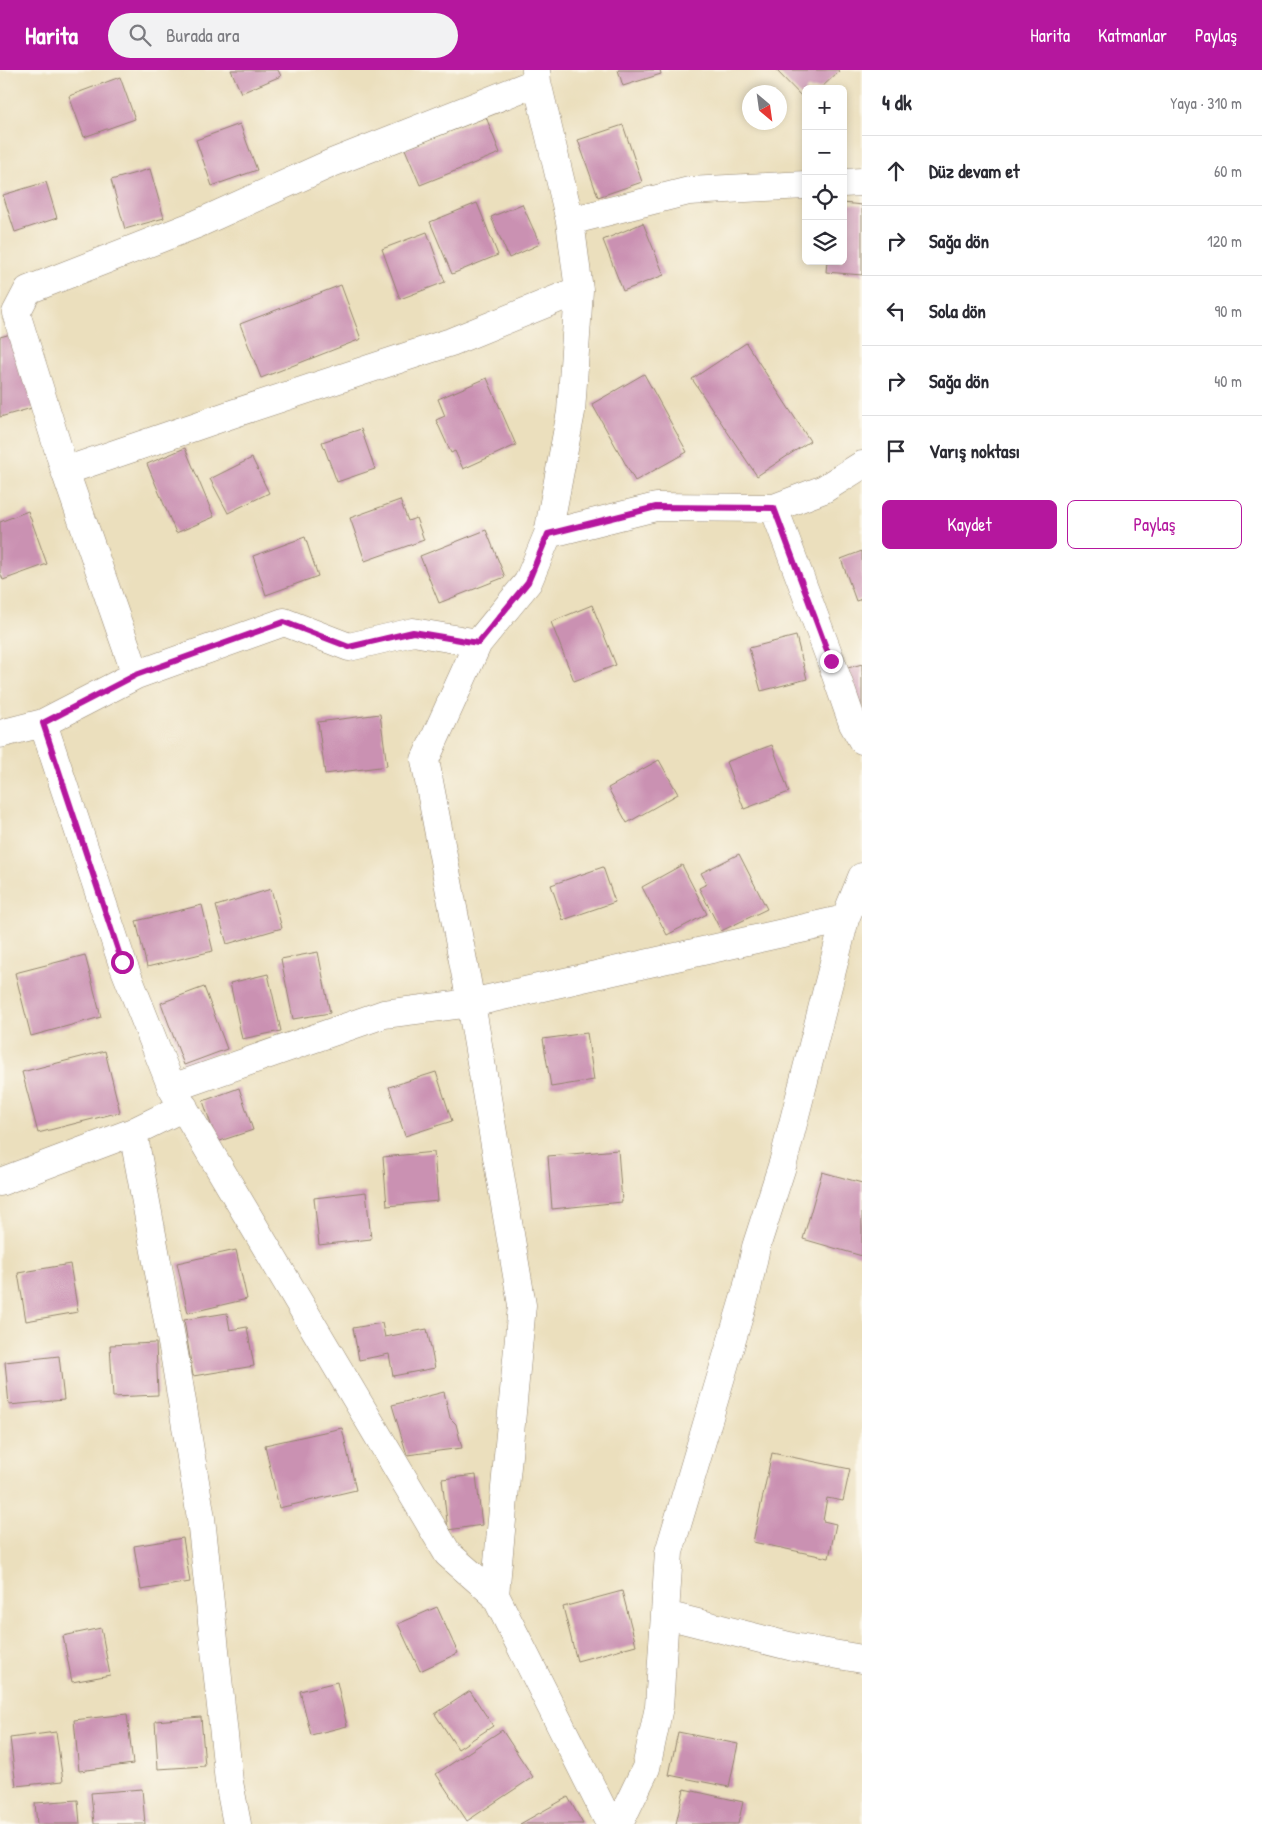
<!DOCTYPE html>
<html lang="tr">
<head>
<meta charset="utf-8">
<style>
	body { margin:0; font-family:"Patrick Hand",sans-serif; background:#f2f2f3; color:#2b2b33 }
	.controls { position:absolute; right:15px; top:15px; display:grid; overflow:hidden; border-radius:8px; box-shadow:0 2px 8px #0003 }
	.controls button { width:45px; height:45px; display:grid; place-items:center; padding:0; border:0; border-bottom:1px solid #e1e1e2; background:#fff; color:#2b2b33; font:25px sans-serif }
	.compass { position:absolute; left:742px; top:15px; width:45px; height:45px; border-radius:50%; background:#fff; box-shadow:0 2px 8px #0003; rotate:151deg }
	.stop { position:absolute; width:15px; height:15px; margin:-11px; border:4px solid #b5179e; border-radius:50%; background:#fff }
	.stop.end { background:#b5179e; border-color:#fff; box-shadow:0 1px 5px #0008 }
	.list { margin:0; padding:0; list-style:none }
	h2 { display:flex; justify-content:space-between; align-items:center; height:65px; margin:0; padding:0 20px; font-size:21px }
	h2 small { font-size:16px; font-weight:400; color:#7c7c81 }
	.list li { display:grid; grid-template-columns:32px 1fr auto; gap:15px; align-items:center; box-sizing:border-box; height:70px; padding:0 20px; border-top:1px solid #e1e1e2 }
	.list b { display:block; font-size:19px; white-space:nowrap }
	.list em { font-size:16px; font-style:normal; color:#7c7c81 }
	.actions { display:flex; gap:10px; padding:15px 20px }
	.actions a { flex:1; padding:11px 0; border:1px solid #b5179e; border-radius:8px; text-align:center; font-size:18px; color:#b5179e }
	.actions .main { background:#b5179e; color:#fff }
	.icon { flex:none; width:28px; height:28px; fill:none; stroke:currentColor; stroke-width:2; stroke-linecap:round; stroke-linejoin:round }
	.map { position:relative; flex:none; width:862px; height:1754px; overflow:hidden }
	header { display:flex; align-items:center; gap:30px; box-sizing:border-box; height:70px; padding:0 25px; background:#b5179e; color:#fff }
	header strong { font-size:24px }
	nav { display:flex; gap:28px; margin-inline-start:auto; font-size:18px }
	.search { width:350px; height:45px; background:#f2f2f3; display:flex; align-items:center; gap:12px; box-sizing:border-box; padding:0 18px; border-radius:28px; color:#7c7c81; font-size:19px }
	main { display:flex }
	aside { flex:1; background:#fff }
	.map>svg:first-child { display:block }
	.building { fill:#ca91b2 }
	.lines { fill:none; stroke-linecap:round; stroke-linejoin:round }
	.street-casing { stroke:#93846e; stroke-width:29 }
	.street { stroke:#fff; stroke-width:28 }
	.route { stroke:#b5179e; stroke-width:6 }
</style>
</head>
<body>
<header>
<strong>Harita</strong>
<div class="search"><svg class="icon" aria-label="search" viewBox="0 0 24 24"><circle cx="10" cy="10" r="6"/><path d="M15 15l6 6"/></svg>Burada ara</div>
<nav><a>Harita</a><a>Katmanlar</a><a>Paylaş</a></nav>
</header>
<main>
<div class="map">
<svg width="862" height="1754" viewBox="0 0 862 1754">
	<rect width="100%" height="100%" fill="#fbf7ec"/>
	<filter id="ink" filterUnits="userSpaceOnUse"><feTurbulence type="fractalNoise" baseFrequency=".02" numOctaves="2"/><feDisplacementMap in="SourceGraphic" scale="10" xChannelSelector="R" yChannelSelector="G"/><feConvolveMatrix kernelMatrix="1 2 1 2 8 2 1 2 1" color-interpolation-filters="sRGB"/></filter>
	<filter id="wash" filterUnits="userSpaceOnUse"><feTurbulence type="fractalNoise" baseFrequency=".0096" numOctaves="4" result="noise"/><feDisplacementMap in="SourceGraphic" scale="20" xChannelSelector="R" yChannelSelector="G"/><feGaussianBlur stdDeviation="1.12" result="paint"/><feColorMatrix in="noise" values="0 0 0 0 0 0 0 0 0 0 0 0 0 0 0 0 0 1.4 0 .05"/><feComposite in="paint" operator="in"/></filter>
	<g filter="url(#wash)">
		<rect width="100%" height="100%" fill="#ebdfbd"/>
		<g id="blocks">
			<path class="building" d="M231 0H278L281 6 241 23Z
				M618 0H660L661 4 623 16Z
				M776 0H838L839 1 820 19H806V31Z
				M120 7 135 49 84 67 69 26Z
				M486 47 500 83 420 115 405 79Z
				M240 54 257 100 212 116 196 70Z
				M623 55 642 112 598 127 578 70Z
				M150 99 164 148 125 159 111 110Z
				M46 112 57 148 15 162 3 125Z
				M477 133 498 185 452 204 430 152Z
				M843 133 862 135V205L826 202 827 191H843Z
				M522 134 540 174 509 188 491 147Z
				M643 153 664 205 623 221 603 170Z
				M427 162 445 212 400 229 382 179Z
				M341 215 361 269 261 308 240 254Z
				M18 262 39 336 0 347V267Z
				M746 273 810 371 757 406 692 309Z
				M644 304 687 382 635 411 592 334Z
				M487 308 516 375 463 399 455 381 451 383 436 350 445 346 438 329Z
				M361 359 375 399 337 412 322 372Z
				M185 378 214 447 176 463 147 394Z
				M252 388 269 423 228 443 210 409Z
				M400 430 408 451 416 448 424 470 365 491 350 448Z
				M28 441 47 494 3 510 0 502V452Z
				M486 460 505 507 439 533 420 486Z
				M305 467 318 506 266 525 253 486Z
				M862 481V529L856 531 841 489Z
				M592 535 616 595 574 611 551 552Z
				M796 566 807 609 761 621 749 578Z
				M862 594V644L848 598Z
				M380 644 387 696 325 704 318 652Z
				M772 675 789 722 744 739 726 692Z
				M659 690 678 724 627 753 608 718Z
				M739 784 767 839 721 861 699 818 707 814 701 803Z
				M682 795 707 844 667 865 642 817Z
				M603 797 615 832 563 850 551 815Z
				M271 819 282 858 227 874 216 836Z
				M202 835 213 881 147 897 136 851Z
				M318 882 330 943 293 949 281 889Z
				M85 885 101 947 31 966 15 903Z
				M268 904 281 961 242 969 230 913Z
				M204 917 227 979 184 995 161 933Z
				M587 963 594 1010 551 1017 543 969Z
				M105 981 120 1042 38 1063 22 1002Z
				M436 1002 452 1051 405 1066 389 1017Z
				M239 1018 253 1060 217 1072 203 1031Z
				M618 1080 622 1132 552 1139 548 1086Z
				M434 1082 438 1131 387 1136 383 1087Z
				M822 1102 862 1113V1186L803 1169Z
				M366 1122 371 1169 319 1175 314 1128Z
				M236 1180 247 1229 188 1243 177 1193Z
				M70 1194 78 1242 26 1251 18 1203Z
				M227 1243 230 1260 247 1257 254 1296 193 1306 184 1250Z
				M382 1253 385 1267 427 1259 435 1298 393 1306 389 1284 359 1290 353 1258Z
				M156 1273 158 1325 113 1327 110 1275Z
				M59 1286 64 1330 9 1335 5 1292Z
				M444 1322 450 1348 456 1354 462 1378 407 1385 392 1335Z
				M342 1358 356 1420 279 1438 265 1375Z
				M772 1383 850 1399 843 1431 827 1428 823 1451 836 1454 829 1488 753 1472Z
				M476 1405 482 1455 448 1460 442 1409Z
				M183 1468 190 1512 141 1520 134 1476Z
				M622 1521 636 1575 577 1591 563 1537Z
				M437 1537 458 1583 420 1601 398 1554Z
				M101 1558 110 1605 72 1612 63 1566Z
				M337 1612 347 1656 311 1665 300 1621Z
				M470 1621 493 1656 458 1679 435 1644Z
				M127 1644 133 1694 79 1701 74 1650Z
				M201 1647 205 1696 158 1699 155 1651Z
				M502 1660 533 1707 467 1751 436 1704Z
				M56 1662 63 1711 16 1716 10 1668Z
				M678 1662 738 1674 729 1717 669 1705Z
				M142 1719 145 1754H94L91 1723Z
				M684 1719 743 1732 738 1754H676Z
				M568 1727 583 1754H520Z
				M78 1730 80 1754H37L35 1733Z"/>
		</g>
	</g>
	<g filter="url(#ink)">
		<use href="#blocks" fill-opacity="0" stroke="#93846e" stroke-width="1"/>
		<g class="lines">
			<defs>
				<path id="street" d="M536 0 537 12 570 151 579 220 571 342 548 464 528 512 478 573 425 690 471 933 522 1235 495 1525 610 1754
					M843 113 862 112
					M570 151 689 121 806 115
					M65 401 235 343 451 272 579 220
					M774 438 831 591 853 654 862 670
					M548 464 656 437 774 438 824 419 862 395
					M136 605 65 401 16 243 28 220 197 154 332 93 537 12
					M43 653 122 892 172 1018 448 1484 495 1525
					M0 664 43 653 136 605 284 552 349 577 413 562 478 573
					M172 1018 384 944 471 933 845 849
					M133 1062 175 1289 201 1448 229 1712 237 1754
					M0 1112 133 1062 184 1037
					M666 1545 793 1577 862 1589
					M619 1754 646 1698 659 1637 669 1482 747 1219 756 1177 783 1093 845 849 862 807"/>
			</defs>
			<use href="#street" class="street-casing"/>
			<use href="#street" class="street"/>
		</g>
	</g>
	<g class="lines" filter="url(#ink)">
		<path class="route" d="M122 892 43 653 136 605 284 552 349 577 413 562 478 573 528 512 548 464 656 437 774 438 831 591"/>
	</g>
</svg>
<div class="controls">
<button>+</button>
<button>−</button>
<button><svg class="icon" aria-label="locate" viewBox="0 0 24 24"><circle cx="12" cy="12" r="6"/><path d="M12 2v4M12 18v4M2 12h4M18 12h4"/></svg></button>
<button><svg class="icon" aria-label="layers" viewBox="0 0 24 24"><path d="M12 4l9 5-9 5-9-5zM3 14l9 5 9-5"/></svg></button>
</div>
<svg class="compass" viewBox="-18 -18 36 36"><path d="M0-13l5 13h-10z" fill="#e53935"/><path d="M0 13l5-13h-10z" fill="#7c7c81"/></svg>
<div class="stop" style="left:122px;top:892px"></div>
<div class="stop end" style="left:831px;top:591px"></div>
</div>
<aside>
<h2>4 dk<small>Yaya · 310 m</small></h2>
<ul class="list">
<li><svg class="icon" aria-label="ahead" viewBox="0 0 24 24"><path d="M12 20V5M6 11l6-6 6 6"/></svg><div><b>Düz devam et</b></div><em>60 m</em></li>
<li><svg class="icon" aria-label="right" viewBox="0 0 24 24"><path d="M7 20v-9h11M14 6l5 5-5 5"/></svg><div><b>Sağa dön</b></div><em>120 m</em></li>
<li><svg class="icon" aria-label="left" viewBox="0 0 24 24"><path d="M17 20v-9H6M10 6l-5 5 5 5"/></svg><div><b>Sola dön</b></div><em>90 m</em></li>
<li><svg class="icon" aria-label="right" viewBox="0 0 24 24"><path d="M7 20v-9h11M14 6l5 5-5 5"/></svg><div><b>Sağa dön</b></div><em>40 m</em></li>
<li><svg class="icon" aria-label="arrive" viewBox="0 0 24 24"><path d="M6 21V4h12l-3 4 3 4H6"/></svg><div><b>Varış noktası</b></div></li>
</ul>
<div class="actions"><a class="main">Kaydet</a><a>Paylaş</a></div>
</aside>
</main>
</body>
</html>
